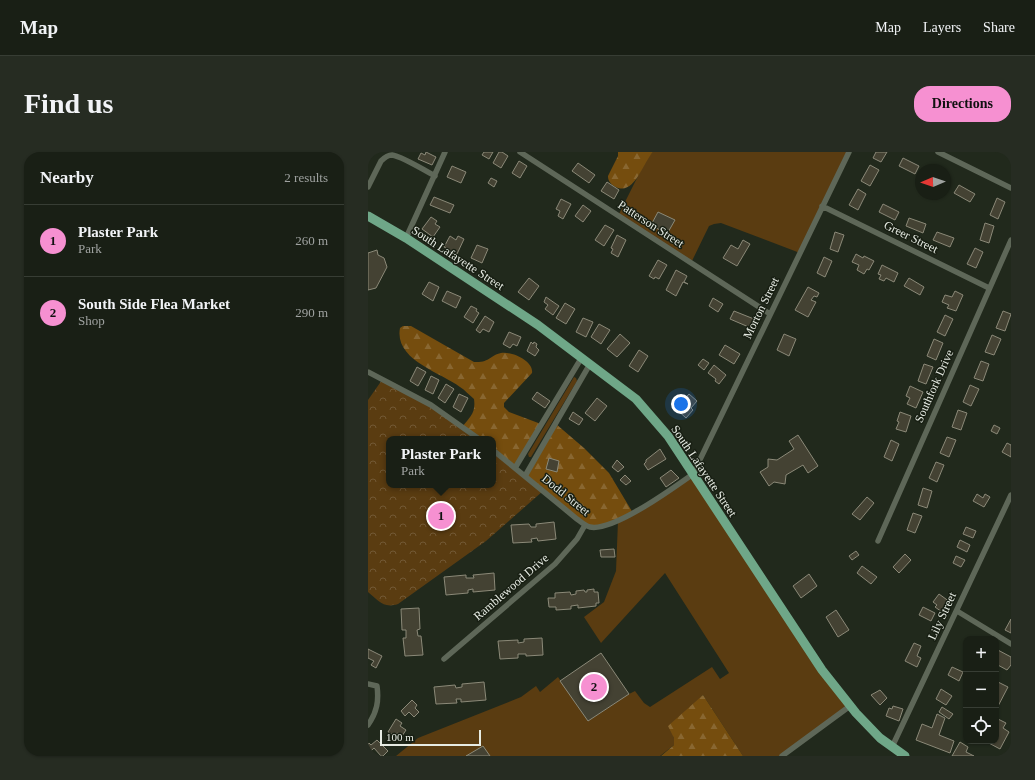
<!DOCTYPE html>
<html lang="en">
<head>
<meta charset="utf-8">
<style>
	body { margin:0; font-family:Georgia,serif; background:#262c22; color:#f1f3f6 }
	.controls { position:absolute; right:12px; bottom:12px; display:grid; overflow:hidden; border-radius:8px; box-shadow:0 1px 3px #0004 }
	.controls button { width:36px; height:36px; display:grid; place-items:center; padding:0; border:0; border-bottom:1px solid #373d34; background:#191f15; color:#f1f3f6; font:20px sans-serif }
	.compass { position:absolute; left:547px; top:12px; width:36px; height:36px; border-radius:50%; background:#191f15; box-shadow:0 1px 3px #0004; rotate:268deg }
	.scale { position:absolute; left:12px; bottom:10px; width:101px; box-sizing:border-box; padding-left:4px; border:2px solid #e6ebe3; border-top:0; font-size:11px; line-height:14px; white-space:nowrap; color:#e6ebe3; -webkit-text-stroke:3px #181f13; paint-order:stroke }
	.you { position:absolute; left:313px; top:252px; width:14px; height:14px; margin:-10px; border:3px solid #fff; border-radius:50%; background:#1a73e8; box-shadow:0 0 0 6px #1a73e833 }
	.badge { display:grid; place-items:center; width:26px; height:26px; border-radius:50%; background:#f690d1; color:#111; font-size:13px; font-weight:700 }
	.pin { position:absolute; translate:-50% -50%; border:2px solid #fff; box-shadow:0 1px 4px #0006 }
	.popup { position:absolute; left:18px; top:284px; width:110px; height:52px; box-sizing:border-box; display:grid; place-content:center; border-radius:8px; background:#191f15; filter:drop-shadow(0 1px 3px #0005); font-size:13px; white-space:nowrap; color:#9fa2a0 }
	.popup b { font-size:15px; color:#f1f3f6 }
	.popup::after { content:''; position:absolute; left:50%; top:100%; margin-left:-8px; border:8px solid transparent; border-top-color:#191f15 }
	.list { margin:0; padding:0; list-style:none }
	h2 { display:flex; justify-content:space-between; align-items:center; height:52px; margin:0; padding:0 16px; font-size:17px }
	h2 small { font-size:13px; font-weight:400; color:#9fa2a0 }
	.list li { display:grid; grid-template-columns:26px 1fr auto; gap:12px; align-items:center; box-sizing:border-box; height:72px; padding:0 16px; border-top:1px solid #373d34 }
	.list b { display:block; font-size:15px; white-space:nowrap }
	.list p { margin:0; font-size:13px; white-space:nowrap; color:#9fa2a0 }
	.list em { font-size:13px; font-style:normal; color:#9fa2a0 }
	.icon { flex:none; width:22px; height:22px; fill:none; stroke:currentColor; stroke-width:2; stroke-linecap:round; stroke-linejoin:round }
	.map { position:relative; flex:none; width:643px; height:604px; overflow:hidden; border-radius:16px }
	header { display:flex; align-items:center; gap:24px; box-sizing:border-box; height:56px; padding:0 20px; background:#191f15; border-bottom:1px solid #373d34 }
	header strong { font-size:19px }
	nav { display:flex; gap:22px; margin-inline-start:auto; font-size:14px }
	.intro { display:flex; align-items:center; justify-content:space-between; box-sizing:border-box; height:96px; padding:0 24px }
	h1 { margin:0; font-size:28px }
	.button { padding:10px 18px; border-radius:16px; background:#f690d1; color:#111; font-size:14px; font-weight:700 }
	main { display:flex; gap:24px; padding:0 24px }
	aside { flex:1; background:#191f15; border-radius:16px; box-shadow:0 1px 3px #0004 }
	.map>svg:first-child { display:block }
	.grass { fill:#5a3c11 }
	.forest { fill:url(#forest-firs) }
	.park { fill:url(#park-crowns) }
	.building { fill:#444233; stroke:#8b8978 }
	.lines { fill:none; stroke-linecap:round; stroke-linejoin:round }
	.street { stroke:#5e6758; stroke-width:5.5 }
	.primary { stroke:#6fa788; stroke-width:9 }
	.labels { text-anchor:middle; stroke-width:3; stroke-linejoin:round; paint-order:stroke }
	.street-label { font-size:12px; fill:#e6ebe3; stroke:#181f13 }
</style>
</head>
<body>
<header>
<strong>Map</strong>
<nav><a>Map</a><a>Layers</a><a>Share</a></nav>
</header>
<div class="intro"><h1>Find us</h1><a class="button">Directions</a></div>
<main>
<aside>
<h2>Nearby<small>2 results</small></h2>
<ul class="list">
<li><span class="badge">1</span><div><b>Plaster Park</b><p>Park</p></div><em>260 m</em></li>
<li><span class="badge">2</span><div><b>South Side Flea Market</b><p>Shop</p></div><em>290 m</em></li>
</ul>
</aside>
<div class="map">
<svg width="643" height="604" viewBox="0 0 643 604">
	<defs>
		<pattern id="forest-firs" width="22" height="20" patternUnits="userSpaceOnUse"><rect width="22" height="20" fill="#754d0e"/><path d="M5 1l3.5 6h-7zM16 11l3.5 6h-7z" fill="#896731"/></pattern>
		<pattern id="park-crowns" width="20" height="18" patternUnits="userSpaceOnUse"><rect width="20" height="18" fill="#5a3c11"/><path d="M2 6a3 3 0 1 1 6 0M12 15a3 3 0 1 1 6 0" fill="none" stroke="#725834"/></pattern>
	</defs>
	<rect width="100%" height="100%" fill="#21291c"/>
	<path class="grass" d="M285 0H481L432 101 353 71 346 72 341 74 323 111 250 64 279 6Z
		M206 225 208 226 209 229 163 305H161L160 302Z
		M325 322 482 554 414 604H375L335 543 304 579 306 586V593L292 604H28L50 586 153 545 168 534 172 540 190 525 220 569 261 542 267 539 276 551 282 555 344 515 352 527 361 521 297 421 233 491 216 465 236 450 248 419 250 369Z"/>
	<path class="forest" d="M250 0H285C274 12 266 46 246 34 242 31 240 29 240 24L250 4Z
		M35 174H43L106 210C122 211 122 203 133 201 143 199 166 209 164 221L136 251V255L141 260 173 272 147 316 125 298V287H111L94 275C102 265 108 261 106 247 101 243 97 238 92 235 72 220 26 208 32 176Z
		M188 272 216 296 241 321 265 361 250 369 222 375 157 324Z
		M335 543 375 604H293L306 593V586L300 574Z"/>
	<path class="park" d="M14 228 63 253 111 287H21V333H125V298L175 339 118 389 30 452C15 457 10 448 0 440V248Z"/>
	<path class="building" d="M58 0 68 5 64 13 50 7 53 1 57 3Z
		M116 0H125L121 7 114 3Z
		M131 0H134L140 4 133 16 125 11Z
		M508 0H519L513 10 505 6Z
		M535 6 551 14 547 22 531 14Z
		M151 9 159 14 152 26 144 21Z
		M210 11 227 23 221 31 204 19Z
		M502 13 511 18 502 34 493 29Z
		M84 14 98 20 93 31 79 25Z
		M123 26 129 29 126 35 120 31Z
		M239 30 251 38 246 47 233 39Z
		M591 33 607 42 602 50 586 41Z
		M490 37 498 42 490 58 481 53Z
		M66 45 86 53 82 61 62 53Z
		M629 46 637 50 630 67 622 63Z
		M193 47 203 52 195 67 190 64 192 59 188 57Z
		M515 52 531 60 527 68 511 60Z
		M215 53 223 59 215 70 207 64Z
		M290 60 307 68 299 82 283 73Z
		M63 65 69 69 67 72 72 75 65 85 54 77Z
		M541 66 558 72 555 81 538 74Z
		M617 71 626 74 621 91 612 88Z
		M237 73 246 78 236 94 227 88Z
		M467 80 476 83 470 100 462 97Z
		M569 80 586 86 582 95 565 88Z
		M249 83 258 88 250 105 243 101 245 97 243 96Z
		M82 84 88 88 90 84 96 87 89 102 76 95Z
		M375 88 382 92 369 114 355 106 363 93 370 97Z
		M109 93 120 97 114 111 103 106Z
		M607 96 615 100 608 116 599 112Z
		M9 98 10 103 16 106 19 115 8 136 0 138V101Z
		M488 102 495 106 496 104 506 109 501 118 499 117 496 122 489 118 491 113 484 110Z
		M456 105 464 109 457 125 449 121Z
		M290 108 299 113 291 127 287 125 286 127 281 124Z
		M514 113 530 121 526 130 518 126 516 129 511 127 513 123 510 122Z
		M308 118 319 124 316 130 320 132 315 130 308 144 298 138Z
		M161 126 171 134 161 148 150 140Z
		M541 126 556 135 552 143 536 134Z
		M61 130 71 135 65 149 54 142Z
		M440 135 451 141 449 145 446 144 443 148 448 150 440 165 427 158Z
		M79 139 93 145 88 156 74 149Z
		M587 139 595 143 588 159 579 156 581 153 574 150 577 143 584 145Z
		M178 145 191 154 185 163 177 157 180 153 176 150Z
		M345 146 355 152 350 160 341 154Z
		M197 151 207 157 198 172 188 166Z
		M103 154 109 157 108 159 111 161 105 171 96 165Z
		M366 159 386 167 383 176 362 167Z
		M635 159 643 162 637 179 628 176Z
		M577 163 585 167 577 184 569 180Z
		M117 164 126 170 121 180 115 177 112 181 108 178Z
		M215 166 225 170 218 185 208 180Z
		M231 172 242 178 233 192 223 185Z
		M141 180 153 185 149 194 145 192 142 196 135 192Z
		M252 182 262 191 249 205 239 197Z
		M416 182 428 187 421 204 409 198Z
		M624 183 633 187 626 203 617 200Z
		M566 187 575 191 568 208 559 204Z
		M163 190 165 192 166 190 169 192 168 195 171 198 167 204 159 199Z
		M357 193 372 202 366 212 351 203Z
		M271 198 280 204 270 220 261 214Z
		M335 207 341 211 336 218 330 213Z
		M613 209 621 212 615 229 606 226Z
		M556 212 565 215 558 232 550 229Z
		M346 213 358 223 351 232 347 229 348 227 340 221Z
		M49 215 58 220 50 234 42 229Z
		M63 224 71 228 65 242 57 238Z
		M78 232 86 237 77 251 70 246Z
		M602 233 611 237 603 254 595 250Z
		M542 234 555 240 548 256 539 252 542 246 538 244Z
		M169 240 182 249 177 256 164 247Z
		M91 242 100 246 93 260 85 255Z
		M321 242 329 249 323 256 325 258 318 266 305 254 309 250 312 252Z
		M229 246 239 254 227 269 217 261Z
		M590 258 599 261 593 278 584 275Z
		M205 260 215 267 211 273 201 267Z
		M532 260 543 264 538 280 528 277 531 270 529 269Z
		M626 273 632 276 629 282 623 279Z
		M430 283 450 314 440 321 435 313 418 323 417 332 406 330 401 334 392 320 400 315V307L409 308 426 297 421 289Z
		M579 285 588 288 581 305 572 301Z
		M523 288 531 292 524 309 516 305Z
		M639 291 643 293V305L634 300Z
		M292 297 298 307 280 318 276 312 278 310V308Z
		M181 306 191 309 189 320 178 317Z
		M249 308 256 315 250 320 244 315Z
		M568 310 576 313 569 330 561 326Z
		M303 318 311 326 298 335 292 326Z
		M257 323 263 329 258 333 252 328Z
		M555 336 564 339 559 356 550 353Z
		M609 342 615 346 617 342 622 345 616 355 605 349Z
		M499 345 506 351 492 368 484 362Z
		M545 361 554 364 547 381 539 378Z
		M186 370 188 387 170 389 169 386 163 387 164 390 145 391 143 373 161 372 163 375H168V372Z
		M598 375 608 379 605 386 595 382Z
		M592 388 602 393 599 400 589 395Z
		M246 397 247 405H233L232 398Z
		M488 399 491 403 484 408 481 404Z
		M537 402 543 408 531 421 525 415Z
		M588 404 597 408 593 415 585 411Z
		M494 414 509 425 503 432 489 421Z
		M126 421 127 438 105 440V437L100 438V441L78 443 76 425 98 423V426H106L105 423Z
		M441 422 449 434 433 446 425 434Z
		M226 437V440H230L231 451H228V454L210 456V453L203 454V457L188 458V455H181L180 446H187V441L202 440 203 443 208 442V439L216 438 217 440H219V438Z
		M571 442 582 450 574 460 567 455 569 453 565 450Z
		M555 455 567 461 563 469 551 463Z
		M51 456 52 477 49 478 50 484H53L55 503 37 504 35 486H38V478H34L33 457Z
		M468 458 481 478 470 485 458 465Z
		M643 467V481L637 478Z
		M174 486 175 503 158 504V502H150V506L132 507 130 489 150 488V491L156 490V487Z
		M546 491 553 494 549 504 553 506 549 515 537 509Z
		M0 497 14 504 8 516 3 513 6 509 0 506Z
		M628 497 643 505V513L639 518 628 512Z
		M233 501 261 542 220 569 192 529Z
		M584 515 595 520 591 529 580 523Z
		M628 529 640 535 628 558Z
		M116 530 118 548 93 550V547H88L89 551 68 552 66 535 87 533 88 536 94 535V532Z
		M573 537 584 544 578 553 568 547Z
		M512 538 519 546 512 553 503 543Z
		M44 548 49 553 47 556 51 560 46 565 41 560 37 564 33 559Z
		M525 554 535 557 531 569 518 564 521 556 524 557Z
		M574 555 585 562 581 567 571 560Z
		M569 562 577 566 571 583 586 589 582 601 548 588 554 572 564 576Z
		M628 566 638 571 635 576 641 580 632 597 617 589H628Z
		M28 567 34 571 32 574 38 578 34 584 29 581 27 584 20 580Z
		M9 588 20 599 15 604H13L6 596 2 600 0 598V592L1 591 3 593Z
		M592 590 600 595 598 600 606 604H584Z
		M115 594 122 604H98Z"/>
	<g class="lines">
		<path class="street" d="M152 0 402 162
			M570 0 643 36
			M0 35 13 9C16 6 19 3 24 3 33 4 58 19 67 24
			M454 54 621 136
			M38 86 77 0
			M0 220 63 253 111 287
			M125 298 209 367C213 370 217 374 222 375 245 380 305 336 325 322L481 0
			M147 316 214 205
			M157 324 222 212
			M510 389 643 88
			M589 459 643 492
			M76 507 187 412 209 387 217 373
			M0 532 9 534C11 549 9 560 0 573
			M524 595 643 343
			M414 604 482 554"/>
		<path class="primary" d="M0 64 38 86 170 173 268 247 300 284 454 518 488 561 512 586 537 604"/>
	</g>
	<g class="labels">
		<g class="street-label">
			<text transform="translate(283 72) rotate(33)" y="4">Patterson Street</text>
			<text transform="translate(543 85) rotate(26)" y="4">Greer Street</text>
			<text transform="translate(90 106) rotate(33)" y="4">South Lafayette Street</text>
			<text transform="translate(393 156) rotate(-64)" y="4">Morton Street</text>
			<text transform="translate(566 234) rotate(-66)" y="4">Southfork Drive</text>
			<text transform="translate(336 319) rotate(56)" y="4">South Lafayette Street</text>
			<text transform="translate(198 343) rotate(39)" y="4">Dodd Street</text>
			<text transform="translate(143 435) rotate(-41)" y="4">Ramblewood Drive</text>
			<text transform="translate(574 464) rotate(-65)" y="4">Lily Street</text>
		</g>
	</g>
</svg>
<div class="controls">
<button>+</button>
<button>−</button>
<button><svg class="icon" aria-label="locate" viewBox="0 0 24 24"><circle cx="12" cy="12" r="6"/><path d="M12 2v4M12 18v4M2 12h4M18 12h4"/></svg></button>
</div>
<svg class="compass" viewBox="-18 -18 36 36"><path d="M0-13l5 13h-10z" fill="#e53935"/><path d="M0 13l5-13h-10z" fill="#9fa2a0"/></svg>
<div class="scale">100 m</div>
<div class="you"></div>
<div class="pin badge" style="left:73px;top:364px">1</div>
<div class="popup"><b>Plaster Park</b>Park</div>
<div class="pin badge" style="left:226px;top:535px">2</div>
</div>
</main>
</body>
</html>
